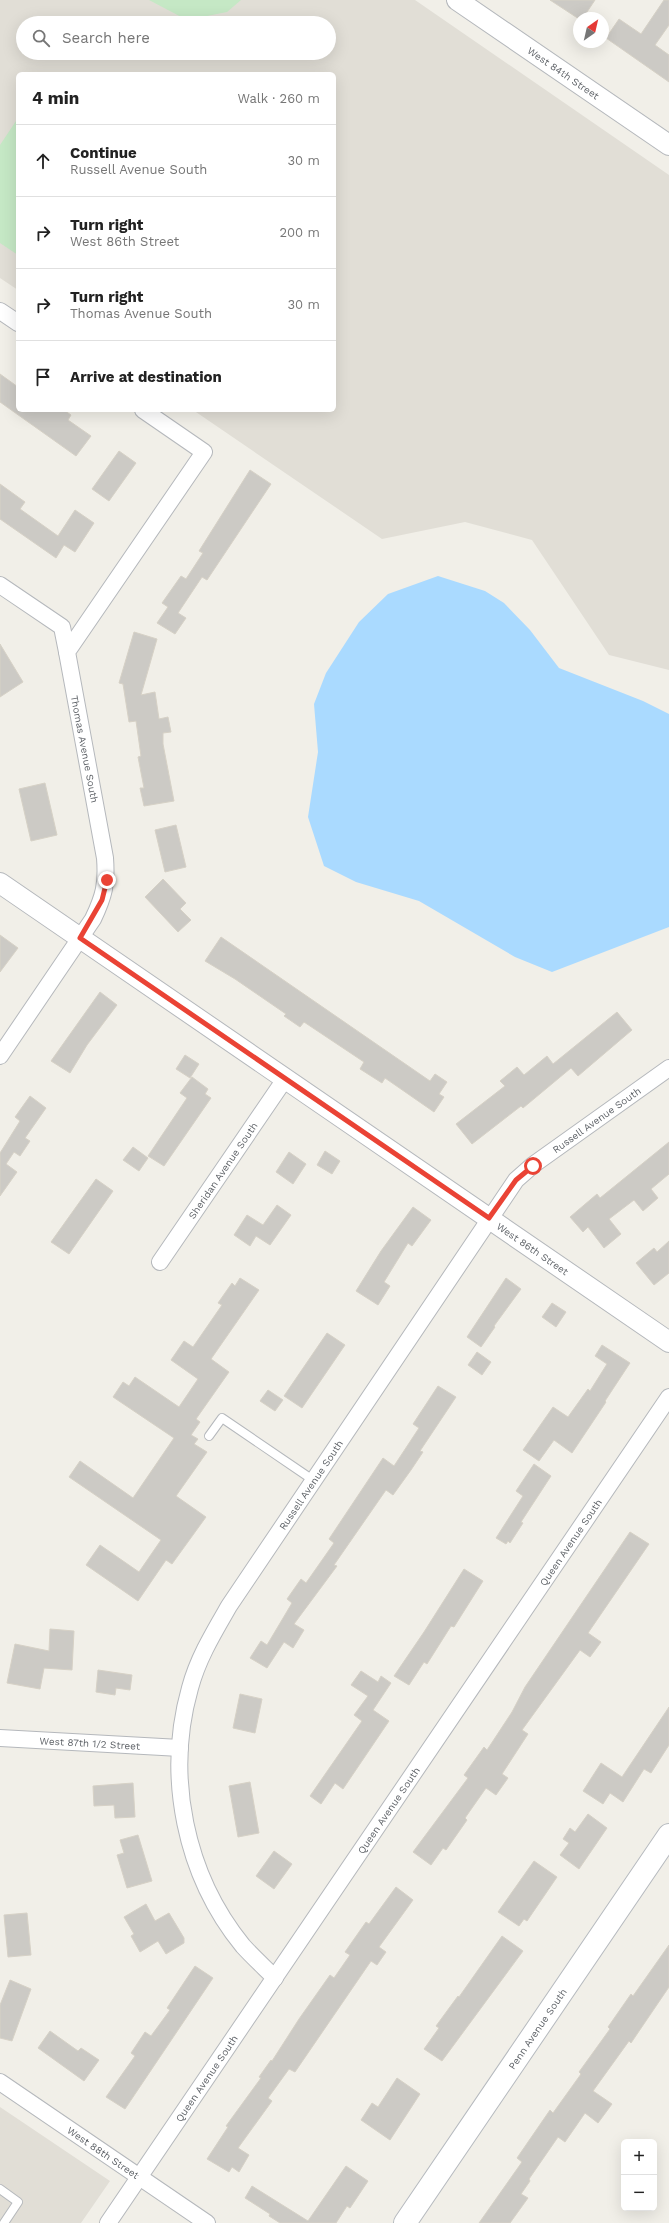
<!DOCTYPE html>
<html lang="en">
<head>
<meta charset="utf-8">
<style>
	body { margin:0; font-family:"Work Sans",sans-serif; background:#f2f2f2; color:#222 }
	.controls { position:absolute; right:12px; bottom:12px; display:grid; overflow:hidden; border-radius:6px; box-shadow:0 4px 16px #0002 }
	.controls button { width:36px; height:36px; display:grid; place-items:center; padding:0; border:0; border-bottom:1px solid #e0e0e0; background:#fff; color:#222; font:20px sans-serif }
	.compass { position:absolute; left:573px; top:12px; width:36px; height:36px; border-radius:50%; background:#fff; box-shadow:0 4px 16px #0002; rotate:34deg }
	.stop { position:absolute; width:12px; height:12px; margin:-9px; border:3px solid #ea4335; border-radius:50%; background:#fff }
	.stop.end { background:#ea4335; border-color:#fff; box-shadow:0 1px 4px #0008 }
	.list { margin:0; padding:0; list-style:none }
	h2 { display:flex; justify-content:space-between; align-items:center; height:52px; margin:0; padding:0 16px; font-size:17px }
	h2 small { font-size:13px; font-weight:400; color:#767676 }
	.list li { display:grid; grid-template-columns:26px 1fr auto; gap:12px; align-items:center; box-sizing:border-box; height:72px; padding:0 16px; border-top:1px solid #e0e0e0 }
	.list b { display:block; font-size:15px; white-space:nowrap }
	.list p { margin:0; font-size:13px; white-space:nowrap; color:#767676 }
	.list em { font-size:13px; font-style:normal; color:#767676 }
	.icon { flex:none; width:22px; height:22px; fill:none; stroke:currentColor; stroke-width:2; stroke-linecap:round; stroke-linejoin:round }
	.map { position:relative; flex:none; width:669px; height:2223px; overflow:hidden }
	.search { position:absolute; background:#fff; box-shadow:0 4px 16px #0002; left:16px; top:16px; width:320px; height:44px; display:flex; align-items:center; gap:10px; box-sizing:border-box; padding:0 14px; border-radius:22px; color:#767676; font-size:15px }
	.panel { position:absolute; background:#fff; box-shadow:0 4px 16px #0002; left:16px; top:72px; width:320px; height:340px; border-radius:6px }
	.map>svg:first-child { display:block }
	.education { fill:#e1ded6; fill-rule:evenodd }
	.green { fill:#c5e8c5 }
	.water { fill:#aadaff }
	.building { fill:#cccac5; stroke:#d6d1c6 }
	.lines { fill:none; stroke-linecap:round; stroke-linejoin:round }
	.service-casing { stroke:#b5b8bc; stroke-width:10 }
	.minor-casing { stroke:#b5b8bc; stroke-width:18 }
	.tertiary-casing { stroke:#b5b8bc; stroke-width:22 }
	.secondary-casing { stroke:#b6babf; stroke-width:24 }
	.service { stroke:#fff; stroke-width:8 }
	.minor { stroke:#fff; stroke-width:16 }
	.tertiary { stroke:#fff; stroke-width:20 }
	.secondary { stroke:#fff; stroke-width:22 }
	.route { stroke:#ea4335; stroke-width:5 }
	.labels { text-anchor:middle; stroke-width:4; stroke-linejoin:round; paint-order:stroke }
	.street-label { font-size:10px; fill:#5f6368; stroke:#fff }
</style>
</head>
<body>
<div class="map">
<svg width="669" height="2223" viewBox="0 0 669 2223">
	<rect width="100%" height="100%" fill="#f1efe8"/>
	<path class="education" d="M0 0H415L669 175V670L609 655 532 540 465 522 382 539 193 410H334V74H18V290L0 278ZM23 23H329V53H23Z
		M0 2107 110 2181 81 2223H0Z"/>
	<path class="green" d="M149 0H241L227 12 187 20Z
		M18 118V255L0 243V145Z"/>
	<path class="water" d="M438 576 485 591 504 603 530 630 559 668 643 701 669 714V927L552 972 515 957 419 901 356 882 324 866 308 817 318 752 314 704 326 673 359 622 388 594Z"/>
	<path class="building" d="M550 0H595L583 18 579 19Z
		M664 0H669V25L655 45 669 55V82L606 38 619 19 641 34Z
		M0 374 18 387V410H64L71 415 68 420 91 436 76 456 0 402Z
		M119 451 136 463 109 501 92 489Z
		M250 470 271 484 207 580 202 577 178 613 186 618 175 634 157 623 168 607 162 603 181 576 186 579 203 553 199 551Z
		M0 484 25 502 20 509 58 536 75 510 94 523 75 552 64 545 56 558 0 519Z
		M134 632 157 639 141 695 155 692 159 719 168 717 171 732 163 733V744L174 801 144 806 140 788H144L138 757 141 756 136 721 129 722 123 684 119 683Z
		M0 644 23 682 0 697Z
		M45 783 57 835 31 841 19 789Z
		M176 825 186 867 165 872 155 830Z
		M163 879 186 903 180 909 191 920 178 932 145 897Z
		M0 935 18 948 0 972Z
		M221 937 430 1081 435 1074 447 1082 439 1094 444 1097 434 1112 385 1078 382 1083 360 1069 364 1062 304 1022 300 1027 284 1016 286 1014 235 979 205 961Z
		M100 992 117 1005 87 1045 70 1073 51 1061Z
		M617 1012 632 1030 578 1076 571 1068 523 1108 521 1106 472 1144 456 1124 505 1086 500 1081 517 1067 524 1075 547 1056 553 1064Z
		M185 1055 199 1064 190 1078 176 1069Z
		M192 1077 208 1089 205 1094 211 1098 164 1166 148 1156 187 1098 180 1093Z
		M30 1096 46 1108 25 1138 30 1141 20 1156 14 1152 6 1164 17 1172 0 1196V1153L20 1121 15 1117Z
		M669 1142V1174L651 1189 658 1198 643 1211 634 1200 609 1219 621 1234 604 1248 588 1227 583 1232 570 1217 597 1194 600 1198Z
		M133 1147 148 1158 139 1171 123 1160Z
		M325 1151 340 1161 332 1174 317 1165Z
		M289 1152 306 1164 293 1184 276 1172Z
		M96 1179 113 1191 69 1254 51 1242Z
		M277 1205 291 1215 270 1245 256 1236 250 1246 234 1235 247 1215 263 1225Z
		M413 1207 431 1220 412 1246 408 1243 384 1282 390 1286 378 1305 356 1291 381 1251Z
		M669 1241V1273L654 1285 636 1263 654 1248 657 1252Z
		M240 1278 259 1290 211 1359 229 1372 196 1419 200 1422 191 1435 198 1439 194 1444 207 1452 176 1496 206 1517 172 1564 166 1560 138 1601 86 1565 100 1545 139 1572 161 1540 69 1477 80 1461 133 1498 174 1438 113 1397 123 1382 129 1386 135 1377 179 1407 198 1379 171 1360 184 1341 193 1347 222 1305 218 1303 232 1283 235 1286Z
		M506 1278 521 1289 494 1326 495 1327 481 1347 467 1337Z
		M552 1303 566 1312 556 1327 542 1317Z
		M327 1333 345 1345 302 1408 284 1396Z
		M602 1345 630 1363 605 1401 606 1402 572 1453 554 1440 539 1461 523 1450 553 1407 568 1417 588 1389 590 1391 607 1364 595 1356Z
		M477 1352 491 1362 482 1375 468 1365Z
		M438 1386 456 1397 420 1451 423 1452 411 1470 393 1495 386 1490 334 1565 337 1566 294 1624 304 1630 293 1648 284 1642 267 1668 250 1658 261 1641 267 1645 292 1603 287 1599 301 1579 306 1583 334 1543 329 1539 383 1458 394 1466 419 1428 413 1424Z
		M268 1390 283 1400 275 1411 260 1401Z
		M534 1464 551 1476 521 1522 523 1523 510 1543 508 1541 506 1544 496 1538 523 1496 516 1491Z
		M630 1532 649 1544 588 1633 601 1642 590 1657 580 1650 522 1730 528 1734 502 1774 508 1778 496 1795 486 1788 465 1818 467 1820 446 1850 443 1848 431 1865 413 1852 468 1778 464 1775 484 1747 487 1750 512 1712 525 1687Z
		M464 1569 483 1581 454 1627 451 1626 427 1664 424 1662 409 1685 394 1676 424 1632Z
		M50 1629 74 1631 72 1670 44 1668 40 1689 7 1683 15 1644 49 1651Z
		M98 1670 132 1675 130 1690 116 1688 115 1695 96 1692Z
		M361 1671 378 1682 381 1676 391 1683 373 1710 389 1721 343 1789 335 1783 321 1804 310 1796 362 1721 354 1715 368 1696 351 1685Z
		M240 1694 262 1699 255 1733 233 1728Z
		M669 1707V1745L651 1773 644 1769 623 1802 610 1793 603 1804 583 1791 601 1763 622 1777Z
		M250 1782 259 1833 238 1837 229 1786Z
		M133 1783 135 1817 115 1818 114 1805 94 1806 93 1786Z
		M588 1814 607 1828 579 1869 560 1855 569 1843 563 1839 570 1828 575 1832Z
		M138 1835 152 1881 127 1888 117 1855 124 1853 120 1840Z
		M274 1851 292 1864 274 1889 256 1876Z
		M534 1861 557 1877 527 1921 524 1919 519 1926 498 1912Z
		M396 1887 413 1900 379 1947 386 1952 377 1965 371 1961 295 2072 289 2069 268 2098 272 2101 238 2148 249 2155 239 2172 232 2167 229 2172 207 2159 228 2127 226 2126 261 2078 259 2077 271 2060 272 2061 299 2019 330 1975 334 1978 350 1955 345 1952 366 1922 369 1924Z
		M146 1904 155 1921 169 1913 184 1938V1943L166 1954 158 1941 140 1952 131 1936 134 1934 124 1917Z
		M27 1913 31 1955 8 1957 4 1915Z
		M502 1936 523 1951 442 2061 424 2049 439 2028 436 2026 458 1996 459 1997Z
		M669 1945V1987L631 2043 629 2041 593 2091 612 2104 598 2123 585 2113 565 2142 558 2137 529 2179 530 2181 521 2194 528 2198 510 2223H479L522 2162 517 2158 550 2110 553 2113 581 2074 579 2072 610 2029 608 2027 631 1994 633 1996Z
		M195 1966 213 1978 125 2109 106 2097 135 2056 131 2053 145 2032 151 2036 170 2010 167 2008Z
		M10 1980 31 1989 12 2041 0 2038V2005Z
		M50 2031 78 2051 81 2048 99 2060 84 2081 38 2048Z
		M397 2078 420 2094 390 2140 361 2120 372 2103 378 2107Z
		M346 2166 368 2181 350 2208 347 2206 336 2223H280L269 2216 270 2214 245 2198 252 2186 308 2221Z"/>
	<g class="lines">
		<defs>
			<path id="service" d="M209 1436 222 1418 313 1480
				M0 2189 18 2202 4 2223"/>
			<g id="minor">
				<path d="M0 311 18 323"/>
				<path d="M0 585 62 627 67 652"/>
				<path d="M0 1056 93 919C104 896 107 884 105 858L67 652 204 452 143 410"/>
				<path id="s1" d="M160 1262 285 1079"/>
				<path id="s2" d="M0 1738 180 1748"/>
				<path id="s3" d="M275 1978C265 1968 253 1957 243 1946 185 1875 165 1776 190 1688 198 1658 214 1632 229 1606L516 1180 533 1165 669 1068"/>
				<path id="s4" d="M0 2082 207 2223"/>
				<path id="s5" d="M108 2223 669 1397"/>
			</g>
			<g id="tertiary">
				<path id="s6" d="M457 0 669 145"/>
				<path id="s7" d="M0 883 669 1342"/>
			</g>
			<g id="secondary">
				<path id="s8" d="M405 2223 669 1835"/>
			</g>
		</defs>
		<use href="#service" class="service-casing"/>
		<use href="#minor" class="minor-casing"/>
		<use href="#tertiary" class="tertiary-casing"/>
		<use href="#secondary" class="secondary-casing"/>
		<use href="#service" class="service"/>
		<use href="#minor" class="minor"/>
		<use href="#tertiary" class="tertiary"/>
		<use href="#secondary" class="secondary"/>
	</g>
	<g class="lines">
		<path class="route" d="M107 880 102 900 80 938 489 1218 516 1180 533 1166"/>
	</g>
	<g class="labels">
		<g class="street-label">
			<text dy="4" stroke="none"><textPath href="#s6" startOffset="129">West 84th Street</textPath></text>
			<text transform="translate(85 749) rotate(79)" y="4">Thomas Avenue South</text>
			<text dy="4" stroke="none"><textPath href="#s3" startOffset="1024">Russell Avenue South</textPath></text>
			<text dy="4" stroke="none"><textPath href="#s1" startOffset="111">Sheridan Avenue South</textPath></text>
			<text dy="4" stroke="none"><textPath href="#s7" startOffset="646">West 86th Street</textPath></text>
			<text dy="4" stroke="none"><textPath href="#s3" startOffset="556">Russell Avenue South</textPath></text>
			<text dy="4" stroke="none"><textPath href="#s5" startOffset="823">Queen Avenue South</textPath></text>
			<text dy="4" stroke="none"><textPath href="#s2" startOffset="90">West 87th 1/2 Street</textPath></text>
			<text dy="4" stroke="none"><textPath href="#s5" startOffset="499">Queen Avenue South</textPath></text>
			<text dy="4" stroke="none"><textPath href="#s8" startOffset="235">Penn Avenue South</textPath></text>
			<text dy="4" stroke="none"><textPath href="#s5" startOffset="175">Queen Avenue South</textPath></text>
			<text dy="4" stroke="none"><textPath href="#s4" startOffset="125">West 88th Street</textPath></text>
		</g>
	</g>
</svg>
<div class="controls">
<button>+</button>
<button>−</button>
</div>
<svg class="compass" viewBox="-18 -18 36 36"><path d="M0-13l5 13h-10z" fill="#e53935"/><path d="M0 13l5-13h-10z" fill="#767676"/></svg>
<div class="stop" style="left:533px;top:1166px"></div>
<div class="stop end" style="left:107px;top:880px"></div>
<div class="search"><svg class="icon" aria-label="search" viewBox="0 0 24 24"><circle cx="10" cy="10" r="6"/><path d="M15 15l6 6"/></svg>Search here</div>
<section class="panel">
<h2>4 min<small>Walk · 260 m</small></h2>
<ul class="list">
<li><svg class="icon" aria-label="ahead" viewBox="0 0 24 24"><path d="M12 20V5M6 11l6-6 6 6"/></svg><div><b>Continue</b><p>Russell Avenue South</p></div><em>30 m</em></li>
<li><svg class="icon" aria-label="right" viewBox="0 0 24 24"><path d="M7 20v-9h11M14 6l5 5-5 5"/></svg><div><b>Turn right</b><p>West 86th Street</p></div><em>200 m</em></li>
<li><svg class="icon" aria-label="right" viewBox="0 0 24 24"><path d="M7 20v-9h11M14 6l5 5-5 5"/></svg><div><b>Turn right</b><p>Thomas Avenue South</p></div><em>30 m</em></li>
<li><svg class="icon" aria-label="arrive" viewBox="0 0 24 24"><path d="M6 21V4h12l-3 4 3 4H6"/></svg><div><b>Arrive at destination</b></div></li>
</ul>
</section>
</div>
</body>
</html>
